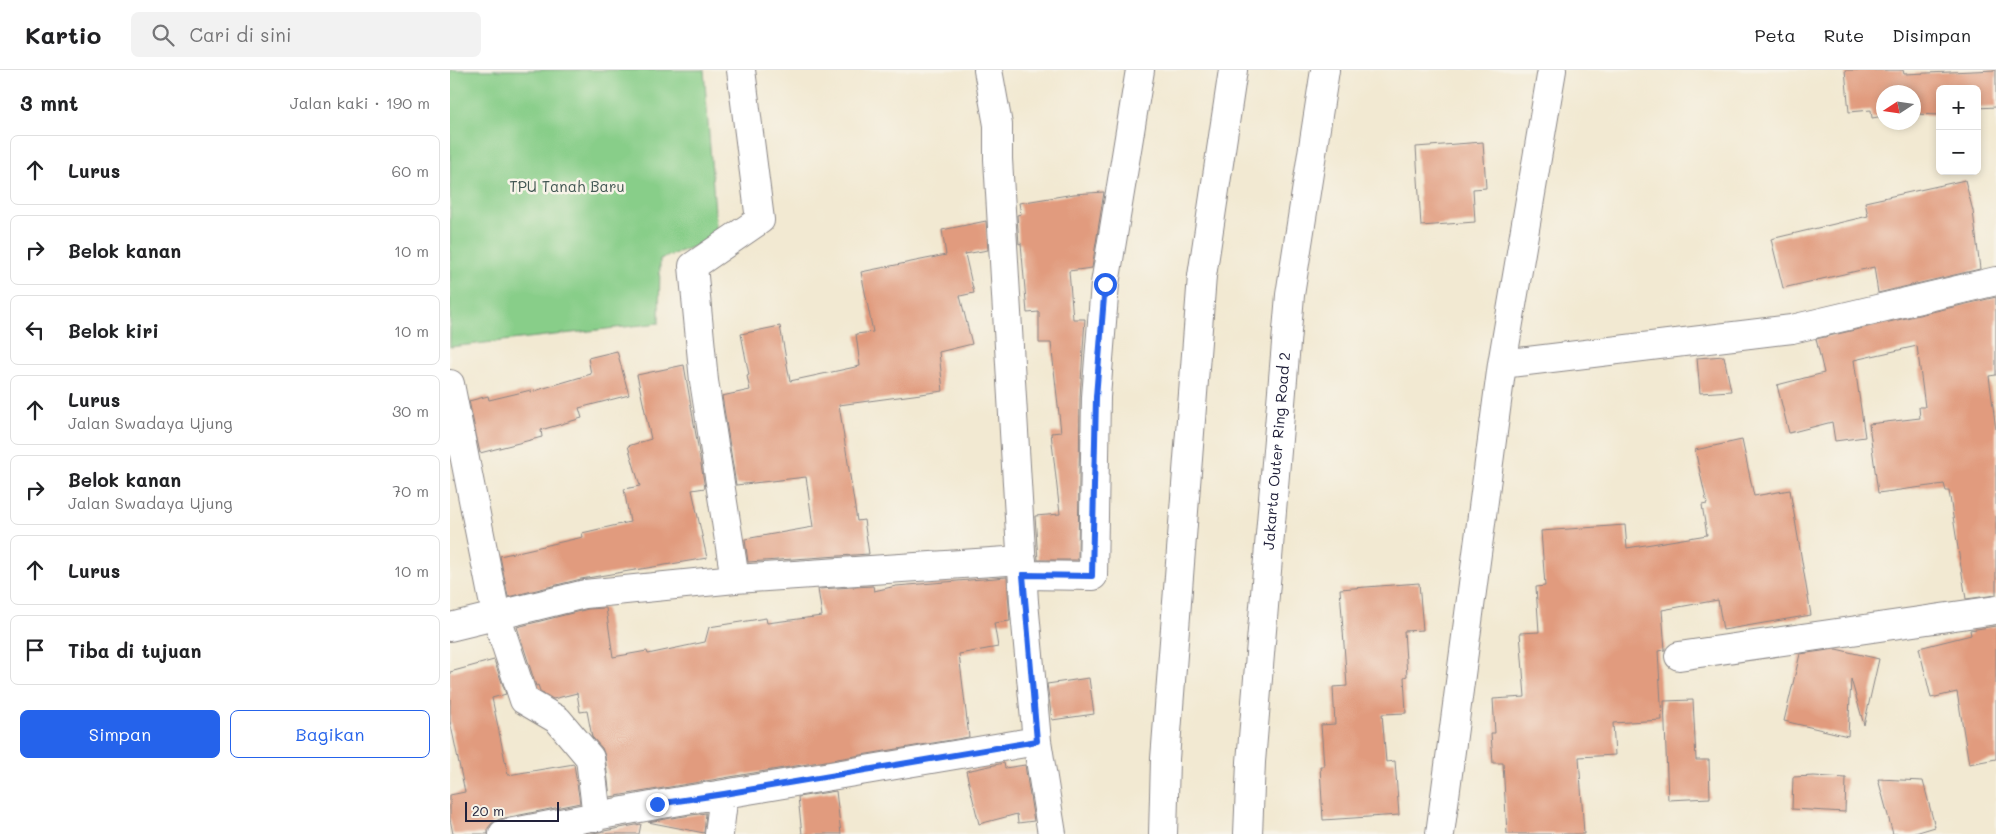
<!DOCTYPE html>
<html lang="id">
<head>
<meta charset="utf-8">
<style>
	body { margin:0; font-family:Mali,sans-serif; background:#f2f2f2; color:#202124 }
	.controls { position:absolute; right:15px; top:15px; display:grid; overflow:hidden; border-radius:8px; box-shadow:0 2px 8px #0003 }
	.controls button { width:45px; height:45px; display:grid; place-items:center; padding:0; border:0; border-bottom:1px solid #e0e0e0; background:#fff; color:#202124; font:25px sans-serif }
	.compass { position:absolute; left:1426px; top:15px; width:45px; height:45px; border-radius:50%; background:#fff; box-shadow:0 2px 8px #0003; rotate:258deg }
	.scale { position:absolute; left:15px; bottom:12px; width:94px; box-sizing:border-box; padding-left:5px; border:2px solid #22223b; border-top:0; font-size:14px; line-height:18px; white-space:nowrap; color:#22223b; -webkit-text-stroke:4px #f7f3e8; paint-order:stroke }
	.stop { position:absolute; width:15px; height:15px; margin:-11px; border:4px solid #2563eb; border-radius:50%; background:#fff }
	.stop.end { background:#2563eb; border-color:#fff; box-shadow:0 1px 5px #0008 }
	.list { margin:0; padding:0; list-style:none }
	h2 { display:flex; justify-content:space-between; align-items:center; height:65px; margin:0; padding:0 20px; font-size:21px }
	h2 small { font-size:16px; font-weight:400; color:#757577 }
	.list li { display:grid; grid-template-columns:32px 1fr auto; gap:15px; align-items:center; box-sizing:border-box; height:70px; margin:0 10px 10px; padding:0 10px; border:1px solid #e0e0e0; border-radius:8px }
	.list b { display:block; font-size:19px; white-space:nowrap }
	.list p { margin:0; font-size:16px; white-space:nowrap; color:#757577 }
	.list em { font-size:16px; font-style:normal; color:#757577 }
	.actions { display:flex; gap:10px; padding:15px 20px }
	.actions a { flex:1; padding:11px 0; border:1px solid #2563eb; border-radius:8px; text-align:center; font-size:18px; color:#2563eb }
	.actions .main { background:#2563eb; color:#fff }
	.icon { flex:none; width:28px; height:28px; fill:none; stroke:currentColor; stroke-width:2; stroke-linecap:round; stroke-linejoin:round }
	.map { position:relative; flex:none; width:1546px; height:764px; overflow:hidden }
	header { display:flex; align-items:center; gap:30px; box-sizing:border-box; height:70px; padding:0 25px; background:#fff; border-bottom:1px solid #e0e0e0 }
	header strong { font-size:24px }
	nav { display:flex; gap:28px; margin-inline-start:auto; font-size:18px }
	.search { width:350px; height:45px; background:#f2f2f2; display:flex; align-items:center; gap:12px; box-sizing:border-box; padding:0 18px; border-radius:8px; color:#757577; font-size:19px }
	main { display:flex }
	aside { flex:1; background:#fff }
	.map>svg:first-child { display:block }
	.green { fill:#88ce89; stroke:#557862 }
	.building { fill:#e19b7e }
	.lines { fill:none; stroke-linecap:round; stroke-linejoin:round }
	.minor-casing { stroke:#8a8686; stroke-width:30 }
	.motorway-casing { stroke:#8a8686; stroke-width:30 }
	.minor { stroke:#fff; stroke-width:28 }
	.motorway { stroke:#fff; stroke-width:28 }
	.route { stroke:#2563eb; stroke-width:6 }
	.labels { text-anchor:middle; stroke-width:5; stroke-linejoin:round; paint-order:stroke }
	.park-label { font-size:15px; fill:#415652; stroke:#f7f3e8 }
	.street-label { font-size:15px; fill:#22223b; stroke:#f7f3e8 }
</style>
</head>
<body>
<header>
<strong>Kartio</strong>
<div class="search"><svg class="icon" aria-label="search" viewBox="0 0 24 24"><circle cx="10" cy="10" r="6"/><path d="M15 15l6 6"/></svg>Cari di sini</div>
<nav><a>Peta</a><a>Rute</a><a>Disimpan</a></nav>
</header>
<main>
<aside>
<h2>3 mnt<small>Jalan kaki · 190 m</small></h2>
<ul class="list">
<li><svg class="icon" aria-label="ahead" viewBox="0 0 24 24"><path d="M12 20V5M6 11l6-6 6 6"/></svg><div><b>Lurus</b></div><em>60 m</em></li>
<li><svg class="icon" aria-label="right" viewBox="0 0 24 24"><path d="M7 20v-9h11M14 6l5 5-5 5"/></svg><div><b>Belok kanan</b></div><em>10 m</em></li>
<li><svg class="icon" aria-label="left" viewBox="0 0 24 24"><path d="M17 20v-9H6M10 6l-5 5 5 5"/></svg><div><b>Belok kiri</b></div><em>10 m</em></li>
<li><svg class="icon" aria-label="ahead" viewBox="0 0 24 24"><path d="M12 20V5M6 11l6-6 6 6"/></svg><div><b>Lurus</b><p>Jalan Swadaya Ujung</p></div><em>30 m</em></li>
<li><svg class="icon" aria-label="right" viewBox="0 0 24 24"><path d="M7 20v-9h11M14 6l5 5-5 5"/></svg><div><b>Belok kanan</b><p>Jalan Swadaya Ujung</p></div><em>70 m</em></li>
<li><svg class="icon" aria-label="ahead" viewBox="0 0 24 24"><path d="M12 20V5M6 11l6-6 6 6"/></svg><div><b>Lurus</b></div><em>10 m</em></li>
<li><svg class="icon" aria-label="arrive" viewBox="0 0 24 24"><path d="M6 21V4h12l-3 4 3 4H6"/></svg><div><b>Tiba di tujuan</b></div></li>
</ul>
<div class="actions"><a class="main">Simpan</a><a>Bagikan</a></div>
</aside>
<div class="map">
<svg width="1546" height="764" viewBox="0 0 1546 764">
	<rect width="100%" height="100%" fill="#f7f3e8"/>
	<filter id="ink" filterUnits="userSpaceOnUse"><feTurbulence type="fractalNoise" baseFrequency=".02" numOctaves="2"/><feDisplacementMap in="SourceGraphic" scale="10" xChannelSelector="R" yChannelSelector="G"/><feConvolveMatrix kernelMatrix="1 2 1 2 8 2 1 2 1" color-interpolation-filters="sRGB"/></filter>
	<filter id="wash" filterUnits="userSpaceOnUse"><feTurbulence type="fractalNoise" baseFrequency=".0096" numOctaves="4" result="noise"/><feDisplacementMap in="SourceGraphic" scale="20" xChannelSelector="R" yChannelSelector="G"/><feGaussianBlur stdDeviation="1.12" result="paint"/><feColorMatrix in="noise" values="0 0 0 0 0 0 0 0 0 0 0 0 0 0 0 0 0 1.4 0 .05"/><feComposite in="paint" operator="in"/></filter>
	<g filter="url(#wash)">
		<rect width="100%" height="100%" fill="#f2e9d2"/>
		<path class="green" d="M0 0H254L267 168 210 189 209 253 0 277Z"/>
		<g id="blocks">
			<path class="building" d="M1395 0H1453L1454 4 1546 0V37L1527 38V19H1490V45L1464 44V22H1434V46L1422 48 1421 40 1399 42Z
				M1033 72 1036 118 1023 119 1025 152 971 156 966 77Z
				M1515 110 1523 141 1530 199 1428 223 1424 197 1333 218 1321 169 1418 146 1415 132Z
				M654 122 642 198 619 201 623 249H635L630 327 628 490H588L585 446 610 444 601 363 611 362 601 273H589V242L577 243 571 173 569 174 567 145 571 144 569 133 624 124Z
				M536 151 538 180 515 184 524 223 510 226 522 274 489 282 493 321 389 335 407 451 414 450 419 484 298 492 295 469 363 457 356 407 286 415 272 326 300 320 297 306 299 305 291 264 330 256 340 311 410 296 406 264 423 262 411 202 496 185 492 160Z
				M1546 227V305L1539 306 1546 360V525L1516 529 1499 421H1496L1494 414 1428 423 1419 354 1470 348 1469 337H1475L1467 276 1404 290 1415 367 1385 371 1382 352 1339 363 1327 315 1374 303 1366 269Z
				M167 281 179 325 129 338 132 348 91 360 92 367 30 383 19 331 38 326 39 330 81 320V322L141 304 138 288Z
				M1274 286 1281 321 1250 323 1247 288Z
				M234 295 255 418 242 420 257 488 131 509 58 527 50 486 133 467 132 463 180 452 174 419 190 416 178 376 201 369 187 305Z
				M1292 370 1304 426 1340 420 1361 545 1273 560 1268 530 1212 540 1215 580 1208 581 1212 650 1163 653 1165 685 1129 687 1134 764H1057L1053 693H1043L1041 663H1045L1043 629 1075 627 1070 563 1089 562 1086 517 1095 516 1091 461 1175 455 1177 478 1257 465 1252 435 1257 434 1245 380Z
				M557 507 560 551 544 553 548 577 509 584 519 667 160 727 155 686 152 678 142 667 137 641 130 642 127 623 103 629 90 621 88 615 86 616 67 557 138 539 156 538 163 587 197 581 198 584 255 572 259 557 316 548 317 553 372 546 368 519 423 516 424 521 446 516Z
				M969 513 973 560 954 561 957 606 954 607 956 643 932 644 936 692 945 691 949 745 873 750 870 696H874L871 655 885 654 883 617 897 616 890 519Z
				M1546 556V689L1519 694 1507 622 1481 628 1469 578 1521 565 1520 560Z
				M1386 579 1429 589 1414 655 1401 609 1398 666 1334 651 1350 584Z
				M44 590 56 624 42 628 58 705 124 694 130 733 50 749 42 753 38 758V764H3L0 749V725L15 722 0 651V602Z
				M639 608 644 644 602 650 597 614Z
				M1243 630 1246 690H1259L1260 728 1218 730 1214 631Z
				M554 693 555 698 575 695 584 751 568 753 567 744 529 754 516 701Z
				M1364 706 1396 708 1395 742 1342 739 1343 707Z
				M1428 709 1473 711 1485 757 1462 764H1443Z
				M386 721 391 764H352L348 727Z
				M256 743 254 763 198 752 221 748Z
				M191 754 189 764H135L149 762Z"/>
		</g>
	</g>
	<g filter="url(#ink)">
		<use href="#blocks" fill-opacity="0" stroke="#8a8686" stroke-width="1"/>
		<g class="lines">
			<defs>
				<path id="minor" d="M538 0 548 55V89L574 532 587 671 602 764
					M1052 294 1342 259 1546 211
					M0 314 46 545 74 630 108 650 140 688 147 747
					M573 505 643 506 646 327 655 214 690 0
					M285 509 254 311 243 196 310 150 291 0
					M0 557 135 524 285 509 572 490
					M1229 586 1546 540
					M53 764C126 750 199 735 274 724
					M269 764 274 724 587 671
					M990 764 1052 294 1102 0"/>
				<g id="motorway">
					<path d="M713 764 715 689 752 206 783 0"/>
					<path id="s1" d="M798 764 801 692 840 225 875 0"/>
				</g>
			</defs>
			<use href="#minor" class="minor-casing"/>
			<use href="#motorway" class="motorway-casing"/>
			<use href="#minor" class="minor"/>
			<use href="#motorway" class="motorway"/>
		</g>
	</g>
	<g class="lines" filter="url(#ink)">
		<path class="route" d="M207 734 274 724 587 671 573 505 642 506 646 327 655 214"/>
	</g>
	<g class="labels">
		<g class="park-label">
			<text x="117" y="122">TPU Tanah Baru</text>
		</g>
		<g class="street-label">
			<text dy="5" stroke="none"><textPath href="#s1" startOffset="384">Jakarta Outer Ring Road 2</textPath></text>
		</g>
	</g>
</svg>
<div class="controls">
<button>+</button>
<button>−</button>
</div>
<svg class="compass" viewBox="-18 -18 36 36"><path d="M0-13l5 13h-10z" fill="#e53935"/><path d="M0 13l5-13h-10z" fill="#757577"/></svg>
<div class="scale">20 m</div>
<div class="stop" style="left:655px;top:214px"></div>
<div class="stop end" style="left:207px;top:734px"></div>
</div>
</main>
</body>
</html>
